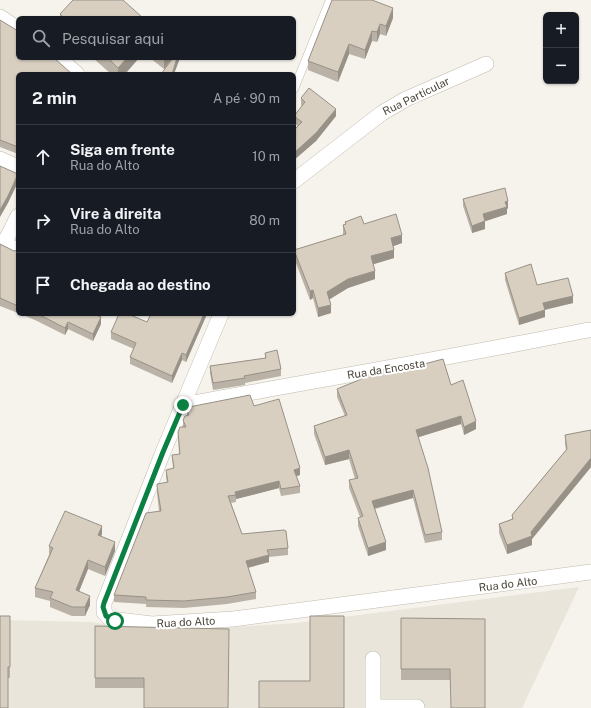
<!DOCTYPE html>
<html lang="pt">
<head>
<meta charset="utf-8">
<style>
	body { margin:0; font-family:"Public Sans",sans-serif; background:#20242c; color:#f1f3f6 }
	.controls { position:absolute; right:12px; top:12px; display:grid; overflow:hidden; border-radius:6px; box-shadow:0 1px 3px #0004 }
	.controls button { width:36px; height:36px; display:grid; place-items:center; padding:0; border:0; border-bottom:1px solid #363941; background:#171b24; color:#f1f3f6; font:20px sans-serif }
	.stop { position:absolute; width:12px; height:12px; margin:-9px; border:3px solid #0b8043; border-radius:50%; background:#fff }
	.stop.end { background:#0b8043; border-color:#fff; box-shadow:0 1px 4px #0008 }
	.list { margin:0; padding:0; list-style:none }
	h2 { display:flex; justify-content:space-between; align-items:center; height:52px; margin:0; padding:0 16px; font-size:17px }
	h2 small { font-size:13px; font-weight:400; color:#9ea1a6 }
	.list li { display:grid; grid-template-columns:26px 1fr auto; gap:12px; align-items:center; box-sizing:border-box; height:64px; padding:0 16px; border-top:1px solid #363941 }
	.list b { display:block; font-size:15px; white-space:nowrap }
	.list p { margin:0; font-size:13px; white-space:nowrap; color:#9ea1a6 }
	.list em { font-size:13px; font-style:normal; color:#9ea1a6 }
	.icon { flex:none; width:22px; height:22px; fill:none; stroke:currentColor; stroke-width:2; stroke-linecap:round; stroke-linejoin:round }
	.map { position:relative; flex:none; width:591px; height:708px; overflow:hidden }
	.search { position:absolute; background:#171b24; box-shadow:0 1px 3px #0004; left:16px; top:16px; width:280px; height:44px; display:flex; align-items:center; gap:10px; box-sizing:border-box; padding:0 14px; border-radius:6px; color:#9ea1a6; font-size:15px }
	.panel { position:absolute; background:#171b24; box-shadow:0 1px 3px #0004; left:16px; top:72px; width:280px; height:244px; border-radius:6px }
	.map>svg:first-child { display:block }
	.residential { fill:#eae5da }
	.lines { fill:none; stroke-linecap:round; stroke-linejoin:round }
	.service-casing { stroke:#c2bbae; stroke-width:9 }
	.minor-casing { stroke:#c2bbae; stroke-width:16 }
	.service { stroke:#fff; stroke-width:8 }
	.minor { stroke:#fff; stroke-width:15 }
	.wall { fill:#bab2a6 }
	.shaded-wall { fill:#979187 }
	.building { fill:#d8cfc1; stroke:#979187 }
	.route { stroke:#0b8043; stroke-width:5 }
	.labels { text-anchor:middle; stroke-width:4; stroke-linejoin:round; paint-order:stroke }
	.street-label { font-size:11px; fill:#4b4439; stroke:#fff }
</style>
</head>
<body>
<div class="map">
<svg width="591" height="708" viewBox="0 0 591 708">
	<rect width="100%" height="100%" fill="#f6f3ec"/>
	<path class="residential" d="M579 587 522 708H0V620L92 622 137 630H189L296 623Z"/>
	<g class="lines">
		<defs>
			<path id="service" d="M294 89 330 0"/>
			<path id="minor" d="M0 17 18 29
				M59 58 77 74
				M0 159 18 167
				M294 181 382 113 406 99 486 64
				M0 242 18 250
				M4 244 18 216
				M221 314 163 452 104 603V612L110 619 152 624 233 619 591 572
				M183 405C318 380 453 357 588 330
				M373 659V708
				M373 707H417"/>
		</defs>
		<use href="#service" class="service-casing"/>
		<use href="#minor" class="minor-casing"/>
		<use href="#service" class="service"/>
		<use href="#minor" class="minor"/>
	</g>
	<path class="wall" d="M60 14 143 18H60Z
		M393 18 386 36 380 34 377 42 372 41 365 59 349 54 338 82 308 70V61Z
		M0 20 18 74V154L0 147Z
		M93 58H139L125 74H111Z
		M150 58H179V61L164 69Z
		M301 98 336 116 316 141 294 160V130L298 126 294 123V116L302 106 301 105Z
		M463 199 508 208 507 209V214L485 221V229L472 233 463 206Z
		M345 222 364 224 402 243 393 246 394 258 373 264 375 279 348 288 329 299 331 313 318 317 313 298 310 300 294 258V250L343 235V225L345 224Z
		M0 244 14 251 18 250V313L0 306Z
		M505 273 537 285 573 303 545 310V317L519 325 505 280Z
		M21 314H94L101 324 93 341 68 329 65 335 37 321Z
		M207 314 186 362 182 360 172 383 130 364V357L134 349 111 339V332L147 322Z
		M265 353 281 369V376L245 383V385L213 390 210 373V366L265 358Z
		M413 367 451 385 476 429 464 435 461 424 418 437 442 532V540L425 543 413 498 375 509 386 550 368 556 358 526V518L360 517 349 488V480L355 479 349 459 325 465 314 434V426L345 416 337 397V389Z
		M254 406 300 475 296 476 300 486V493L281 496 279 488 236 499V502L231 503 242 534 288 548V555L269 557V562L248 568 256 592V599L227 604 184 608 146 607V604L114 602V595L159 511 157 493V486L167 483 166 477V470L173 468 172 455 179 454 178 432 183 427V420L187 415V411Z
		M591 430V467L532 539V545L507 554 499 533V524L512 519V515L566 450 565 444V435Z
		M102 534 101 536 115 551 105 576 88 569 79 591 90 605 85 616H72L50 607V601L35 597V588L49 555V546Z
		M10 616V678H8L0 708Z
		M401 618 485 619 450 680H401Z
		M95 626 229 629 144 688H95Z"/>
	<path class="shaded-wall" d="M393 8V18L386 36V26Z
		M380 24V34L377 42V32Z
		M372 31V41L365 59V50Z
		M349 44V54L338 82V72Z
		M127 58H139L125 74H118V68Z
		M164 58H172L164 69Z
		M177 58H179V61L174 74H172Z
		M336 109V116L316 141 294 160V153Z
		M18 175V182L8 203 0 217V210Z
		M508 201V208L507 209V214L483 222V214L505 202Z
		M485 221V229L472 233V226Z
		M402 235V243L391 247V238Z
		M394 250V258L371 265V256Z
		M375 271V279L348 288 327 301V292L348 279Z
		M313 290V298L310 300V291Z
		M573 296V303L543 310V303Z
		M331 305V313L318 317V308Z
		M545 310V317L519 325V318Z
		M204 314H207L186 362V355Z
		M101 317V324L93 341V334Z
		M68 322V329L65 335V328Z
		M182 353V360L172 383V376Z
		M461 416V424L416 438V430Z
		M476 421V429L464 435V427Z
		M349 450V459L325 465V457Z
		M591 458V467L532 539V545L507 554V545L531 532Z
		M300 468V475L294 477V470Z
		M279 481V488L236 499 235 492Z
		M413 490V498L372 509V501Z
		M102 526V534L98 544V535Z
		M115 542V551L105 576V567Z
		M386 542V550L368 556V548Z
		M269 555V562L246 568V561Z
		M88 560V569L76 599V590Z
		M90 596V605L85 616V607Z"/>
	<path class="building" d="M73 0H123L143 18H64L60 14Z
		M332 0H372L393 8 386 26 380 24 377 32 372 31 365 50 349 44 338 72 308 61Z
		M0 20 18 31V58H54L72 74H18V147L0 140Z
		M108 58H127L118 68Z
		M173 58H177L172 74H161Z
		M309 88 336 109 316 133 294 153V130L302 122 294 116 305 102 301 98Z
		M0 166 18 174 8 196 0 210Z
		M505 188 508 201 505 202 507 207 483 214 485 221 472 226 463 199Z
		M396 214 402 235 391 238 394 250 371 256 375 271 348 279 327 292 331 305 318 308 313 290 310 291 294 250 346 234 343 225 346 224 345 222 361 216 364 224Z
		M0 244 14 251 18 250V306L0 298Z
		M531 264 537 285 568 278 573 296 543 303 545 310 519 318 505 273Z
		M38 314H94L101 317 93 334 68 322 65 328Z
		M119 314H128L147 322 151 314H204L186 355 182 353 172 376 130 357 136 343 111 332Z
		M277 350 281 369 244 376 245 378 213 383 210 366 266 358 265 353Z
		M443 359 451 385 463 380 476 421 464 427 461 416 416 430 428 468 442 532 425 535 413 490 372 501 386 542 368 548 358 518 363 516 349 480 358 478 349 450 325 457 314 426 347 415 337 389 359 380 376 371 412 365 413 367Z
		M250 395 254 406 279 399 300 468 294 470 300 486 281 489 279 481 235 492 236 495 228 496 242 534 284 530 286 531 288 548 267 550 269 555 246 561 256 592 227 597 184 601 146 600V597L114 595 146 513 161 511 157 486V484L168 482 166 470 174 468 172 455 180 454 178 432 180 427H186L183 420 185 416 189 415 187 411 189 407Z
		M591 430V458L531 532 532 536 507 545 499 524 513 519 512 515 567 449 565 435Z
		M65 511 102 526 98 535 115 542 105 567 88 560 76 590 90 596 85 607H72L50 598 53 592 35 588 53 548 49 546Z
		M0 616H10V667H8V708H0Z
		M310 616H344V708H259V681H310Z
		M401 618 485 619V708H451L450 669H401Z
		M95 626 229 629 228 708H144V678H95Z"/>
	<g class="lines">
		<path class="route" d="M115 621 106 616 103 607 104 603 163 452 183 405"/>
	</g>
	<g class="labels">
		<g class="street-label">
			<text transform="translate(416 96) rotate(-26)" y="4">Rua Particular</text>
			<text transform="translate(386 369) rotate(-9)" y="4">Rua da Encosta</text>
			<text transform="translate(508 584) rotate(-7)" y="4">Rua do Alto</text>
			<text transform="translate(186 622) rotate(-3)" y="4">Rua do Alto</text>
		</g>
	</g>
</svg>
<div class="controls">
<button>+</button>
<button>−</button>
</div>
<div class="stop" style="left:115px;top:621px"></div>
<div class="stop end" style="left:183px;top:405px"></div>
<div class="search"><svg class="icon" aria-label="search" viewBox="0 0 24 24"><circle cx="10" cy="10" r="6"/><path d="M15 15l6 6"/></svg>Pesquisar aqui</div>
<section class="panel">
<h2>2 min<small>A pé · 90 m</small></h2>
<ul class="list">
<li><svg class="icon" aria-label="ahead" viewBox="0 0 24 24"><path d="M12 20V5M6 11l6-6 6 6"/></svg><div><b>Siga em frente</b><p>Rua do Alto</p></div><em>10 m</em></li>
<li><svg class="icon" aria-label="right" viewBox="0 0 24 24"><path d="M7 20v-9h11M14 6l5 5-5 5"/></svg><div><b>Vire à direita</b><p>Rua do Alto</p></div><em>80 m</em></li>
<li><svg class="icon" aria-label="arrive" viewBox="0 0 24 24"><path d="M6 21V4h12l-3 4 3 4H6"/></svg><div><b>Chegada ao destino</b></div></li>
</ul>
</section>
</div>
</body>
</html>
